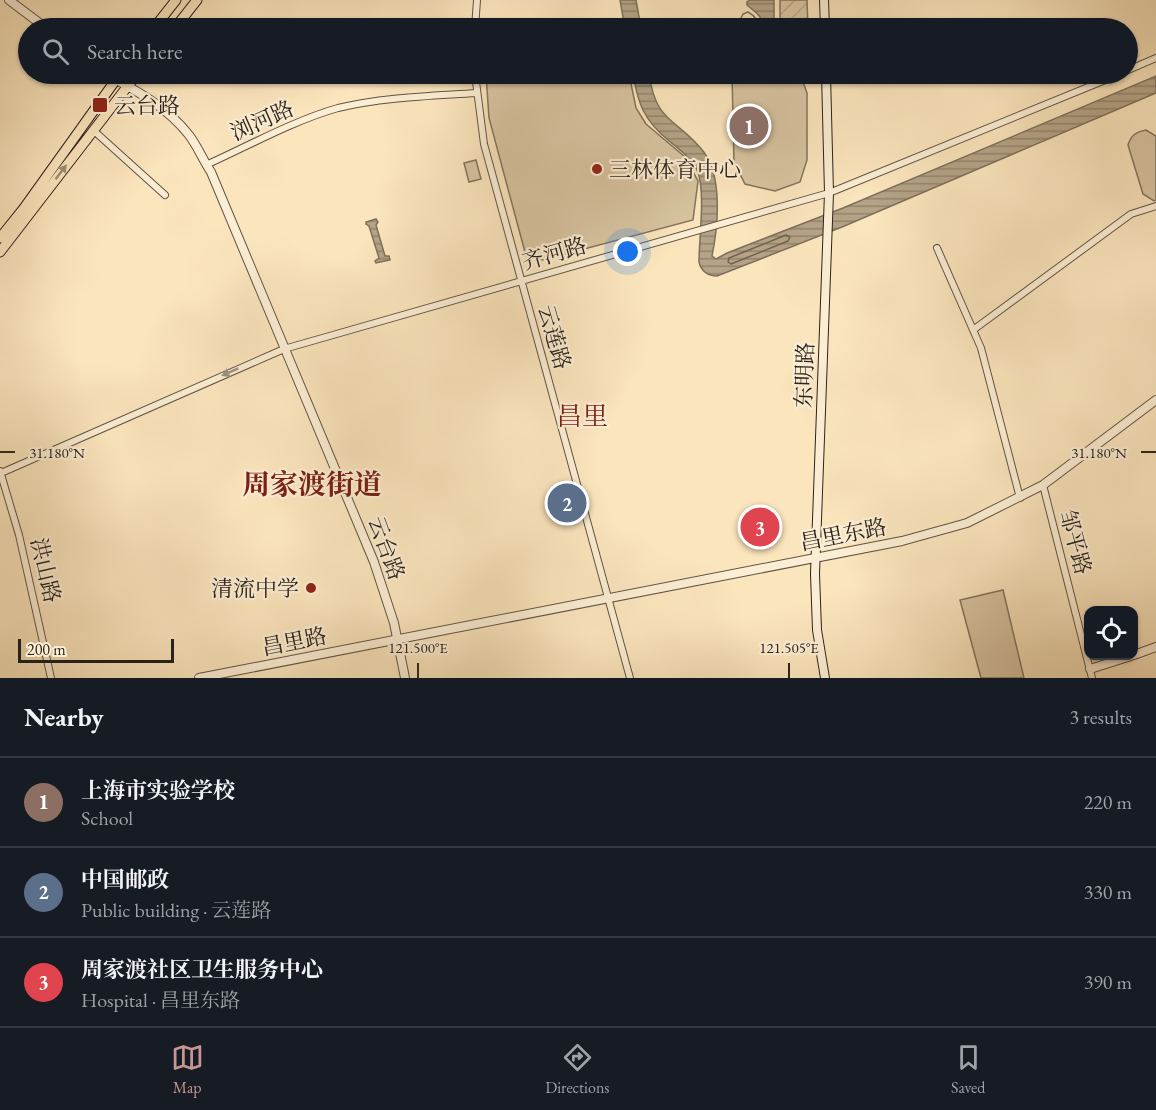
<!DOCTYPE html>
<html lang="en">
<head>
<meta charset="utf-8">
<style>
	body { margin:0; font-family:"EB Garamond","Noto Serif SC",serif; background:#242831; color:#f1f3f6 }
	.controls { position:absolute; right:18px; bottom:18px; display:grid; overflow:hidden; border-radius:12px; box-shadow:0 2px 4px #0004 }
	.controls button { width:54px; height:54px; display:grid; place-items:center; padding:0; border:0; border-bottom:2px solid #363941; background:#171b24; color:#f1f3f6; font:30px sans-serif }
	.scale { position:absolute; left:18px; bottom:15px; width:156px; box-sizing:border-box; padding-left:6px; border:3px solid #2b231a; border-top:0; font-size:16px; line-height:21px; white-space:nowrap; color:#2b231a; -webkit-text-stroke:4px #fceed4; paint-order:stroke }
	.you { position:absolute; left:628px; top:252px; width:21px; height:21px; margin:-15px; border:4px solid #fff; border-radius:50%; background:#1a73e8; box-shadow:0 0 0 9px #1a73e833 }
	.badge { display:grid; place-items:center; width:39px; height:39px; border-radius:50%; background:#c59692; color:#fff; font-size:20px; font-weight:700 }
	.pin { position:absolute; translate:-50% -50%; border:3px solid #fff; box-shadow:0 2px 6px #0006 }
	.list { margin:0; padding:0; list-style:none }
	h2 { display:flex; justify-content:space-between; align-items:center; height:78px; margin:0; padding:0 24px; font-size:26px }
	h2 small { font-size:20px; font-weight:400; color:#9ea1a6 }
	.list li { display:grid; grid-template-columns:39px 1fr auto; gap:18px; align-items:center; box-sizing:border-box; height:90px; padding:0 24px; border-top:2px solid #363941 }
	.list b { display:block; font-size:22px; white-space:nowrap }
	.list p { margin:0; font-size:20px; white-space:nowrap; color:#9ea1a6 }
	.list em { font-size:20px; font-style:normal; color:#9ea1a6 }
	.icon { flex:none; width:33px; height:33px; fill:none; stroke:currentColor; stroke-width:2; stroke-linecap:round; stroke-linejoin:round }
	.map { position:relative; flex:none; width:1156px; height:678px; overflow:hidden }
	.search { position:absolute; background:#171b24; box-shadow:0 2px 4px #0004; left:18px; right:18px; top:18px; height:66px; display:flex; align-items:center; gap:15px; box-sizing:border-box; padding:0 21px; border-radius:33px; color:#9ea1a6; font-size:22px }
	.sheet { height:348px; background:#171b24 }
	nav { display:flex; justify-content:space-around; align-items:center; box-sizing:border-box; height:84px; border-top:2px solid #363941; background:#171b24; font-size:16px; color:#9ea1a6 }
	nav a { display:grid; justify-items:center; gap:3px }
	nav .on { color:#c59692 }
	.map>svg:first-child { display:block }
	.garden { fill:url(#garden-furrows); stroke:#82745e; stroke-width:1.5 }
	.pitch { fill:#d8c4a1; stroke:#82745e; stroke-width:1.5 }
	.water { fill:url(#water-rules); stroke:#7d705b; stroke-width:1.5 }
	.lines { fill:none; stroke-linecap:round; stroke-linejoin:round }
	.shore { stroke:#706350; stroke-width:1.5 }
	.stream { stroke:#7d705b; stroke-width:1.5 }
	.minor-casing { stroke:#5f5443; stroke-width:8 }
	.tertiary-casing { stroke:#5f5443; stroke-width:10 }
	.secondary-casing { stroke:#2b231a; stroke-width:10 }
	.primary-casing { stroke:#2b231a; stroke-width:11 }
	.minor { stroke:#fceed4; stroke-width:6 }
	.tertiary { stroke:#fceed4; stroke-width:8 }
	.secondary { stroke:#fceed4; stroke-width:8 }
	.primary { stroke:#fbe5bd; stroke-width:9 }
	.oneway { fill:#9d8e74 }
	.oneway2 { fill:#9e9380 }
	.ticks { fill:none; stroke:#2b231a; stroke-width:2 }
	.poi-dot { fill:#8f2418; stroke:#fceed4; stroke-width:2 }
	.labels { text-anchor:middle; stroke-width:4.5; stroke-linejoin:round; paint-order:stroke }
	.poi-label { font-size:22px; fill:#2b231a; stroke:#fceed4; text-anchor:start }
	.street-label { font-size:22px; fill:#2b231a; stroke:#fceed4 }
	.quarter-label { font-size:26px; fill:#7a1f14; stroke:#fceed4 }
	.district-label { font-size:28px; font-weight:bold; fill:#7a1f14; stroke:#fceed4 }
	.ticks-label { font-size:15px; text-anchor:middle; fill:#2b231a; stroke:#fceed4; stroke-width:4.5; stroke-linejoin:round; paint-order:stroke }
</style>
</head>
<body>
<div class="map">
<svg width="1156" height="678" viewBox="0 0 1156 678">
	<defs>
		<pattern id="garden-furrows" width="10" height="10" patternUnits="userSpaceOnUse" patternTransform="scale(1.5)"><rect width="10" height="10" fill="#d8c4a1"/><path d="M-1 1l2-2M0 10L10 0M9 11l2-2" fill="none" stroke="#baa88a"/></pattern>
		<pattern id="water-rules" width="6" height="5" patternUnits="userSpaceOnUse" patternTransform="scale(1.5)"><rect width="6" height="5" fill="#b4a386"/><path d="M0 2.5h6" fill="none" stroke="#93846d"/></pattern>
	</defs>
	<rect width="100%" height="100%" fill="#fbe5bd"/>
	<filter id="stains"><feTurbulence type="fractalNoise" baseFrequency=".00333" numOctaves="4"/><feColorMatrix values="0 0 0 0 .2 0 0 0 0 .09 0 0 0 0 .02 0 0 0 .5 -.17"/></filter>
	<radialGradient id="worn" r=".72"><stop offset=".6" stop-color="#630" stop-opacity="0"/><stop offset="1" stop-color="#630" stop-opacity=".3"/></radialGradient>
	<path class="garden" d="M780 0H807L808 28H780Z"/>
	<path class="pitch" d="M486 74H629L636 108 646 124 685 157 698 181 693 220 543 260 526 256 489 118Z
		M732 74H800L807 93V160L800 182 775 191 745 184 734 162Z
		M1146 130 1156 136V200L1154 201 1143 194 1128 145C1131 135 1136 132 1146 130Z
		M476 160 481 179 469 182 464 163Z
		M1003 590 1024 678H981L960 600Z"/>
	<path class="water" d="M620 0H636L641 28H625Z
		M750 0H774V20L767 28H763C763 16 756 13 747 5V2Z
		M633 74H649C656 124 677 118 703 151 723 176 718 227 712 256L716 259 727 253 843 208 1156 76V93L842 227 717 276C708 276 701 271 699 262 699 237 706 191 697 170 690 157 679 149 668 140 644 120 638 104 633 74Z
		M376 219 378 222 376 225 385 256H389L390 260 376 263 375 261 379 258 369 226 366 224V222Z"/>
	<g class="lines">
		<path class="shore" d="M786 235 790 237 788 241 731 264 728 262 729 258Z"/>
		<path class="stream" d="M741 28V18L743 14 748 12C755 16 758 20 758 28"/>
		<defs>
			<path id="minor" d="M475 28 477 0
				M1128 70 1156 58
				M475 74 484 144 630 678
				M93 130 165 195
				M206 165C248 146 295 120 338 108 383 97 431 96 476 93
				M937 248 981 348 1020 498
				M973 330 1131 214 1156 206
				M0 471 19 535 51 678
				M1 473 284 349 829 193 1120 74
				M1043 485 1092 678"/>
			<path id="tertiary" d="M9 0 46 28
				M106 74C137 91 167 107 189 135 198 147 203 160 211 172L374 562 394 623 405 678
				M1134 655 1156 647
				M1090 669 1131 656
				M199 678 902 541 967 523 1043 485 1156 400"/>
			<path id="secondary" d="M824 0 825 28
				M825 678 817 630 815 574 829 193 826 74"/>
			<path id="primary" d="M154 28 176 0
				M175 28 197 0
				M0 238 24 208 120 74
				M0 252 137 74"/>
		</defs>
		<use href="#minor" class="minor-casing"/>
		<use href="#tertiary" class="tertiary-casing"/>
		<use href="#secondary" class="secondary-casing"/>
		<use href="#primary" class="primary-casing"/>
		<use href="#minor" class="minor"/>
		<use href="#tertiary" class="tertiary"/>
		<use href="#secondary" class="secondary"/>
		<use href="#primary" class="primary"/>
	</g>
	<defs><path id="oneway-solid" d="M-6-.8H1V-3.2L6.5 0L1 3.2V.8H-6Z" transform="scale(1.5)"/></defs>
	<use class="oneway" href="#oneway-solid" transform="translate(61 172) rotate(-53)"/>
	<use class="oneway2" href="#oneway-solid" transform="translate(230 372) rotate(156)"/>
	<path class="ticks" d="M0 452H15M1141 452H1156M418 663V678M789 663V678"/>
	<g class="poi-dot">
		<rect x="92" y="97" width="16" height="16" rx="3"/>
		<circle cx="597" cy="169" r="6"/>
		<circle cx="311" cy="588" r="6"/>
	</g>
	<g class="labels">
		<g class="poi-label">
			<text x="114" y="113">云台路</text>
			<text x="609" y="177">三林体育中心</text>
			<text x="299" y="596" text-anchor="end">清流中学</text>
		</g>
		<g class="street-label">
			<text transform="translate(262 120) rotate(-24)" y="8">浏河路</text>
			<text transform="translate(554 253) rotate(-16)" y="8">齐河路</text>
			<text transform="translate(555 337) rotate(74)" y="8">云莲路</text>
			<text transform="translate(804 375) rotate(-88)" y="8">东明路</text>
			<text transform="translate(843 534) rotate(-11)" y="8">昌里东路</text>
			<text transform="translate(1076 542) rotate(75)" y="8">邹平路</text>
			<text transform="translate(387 548) rotate(70)" y="8">云台路</text>
			<text transform="translate(46 570) rotate(77)" y="8">洪山路</text>
			<text transform="translate(294 641) rotate(-11)" y="8">昌里路</text>
		</g>
		<g class="quarter-label">
			<text x="582" y="425">昌里</text>
		</g>
		<g class="district-label">
			<text x="312" y="494">周家渡街道</text>
		</g>
	</g>
	<g class="ticks-label">
		<text x="57" y="458">31.180°N</text>
		<text x="1099" y="458">31.180°N</text>
		<text x="418" y="653">121.500°E</text>
		<text x="789" y="653">121.505°E</text>
	</g>
	<rect width="100%" height="100%" filter="url(#stains)"/>
	<rect width="100%" height="100%" fill="url(#worn)"/>
</svg>
<div class="controls">
<button><svg class="icon" aria-label="locate" viewBox="0 0 24 24"><circle cx="12" cy="12" r="6"/><path d="M12 2v4M12 18v4M2 12h4M18 12h4"/></svg></button>
</div>
<div class="scale">200 m</div>
<div class="you"></div>
<div class="pin badge" style="left:749px;top:126px;background:#8d6e63">1</div>
<div class="pin badge" style="left:567px;top:503px;background:#5c6f8a">2</div>
<div class="pin badge" style="left:760px;top:527px;background:#e0444e">3</div>
<div class="search"><svg class="icon" aria-label="search" viewBox="0 0 24 24"><circle cx="10" cy="10" r="6"/><path d="M15 15l6 6"/></svg>Search here</div>
</div>
<section class="sheet">
<h2>Nearby<small>3 results</small></h2>
<ul class="list">
<li><span class="badge" style="background:#8d6e63">1</span><div><b>上海市实验学校</b><p>School</p></div><em>220 m</em></li>
<li><span class="badge" style="background:#5c6f8a">2</span><div><b>中国邮政</b><p>Public building · 云莲路</p></div><em>330 m</em></li>
<li><span class="badge" style="background:#e0444e">3</span><div><b>周家渡社区卫生服务中心</b><p>Hospital · 昌里东路</p></div><em>390 m</em></li>
</ul>
</section>
<nav>
<a class="on"><svg class="icon" aria-label="map" viewBox="0 0 24 24"><path d="M3 6l6-2 6 2 6-2v14l-6 2-6-2-6 2zM9 4v14M15 6v14"/></svg>Map</a>
<a><svg class="icon" aria-label="directions" viewBox="0 0 24 24"><path d="M12 3l9 9-9 9-9-9zM9 14v-3h6M13 9l2 2-2 2"/></svg>Directions</a>
<a><svg class="icon" aria-label="saved" viewBox="0 0 24 24"><path d="M7 4h10v16l-5-4-5 4z"/></svg>Saved</a>
</nav>
</body>
</html>
